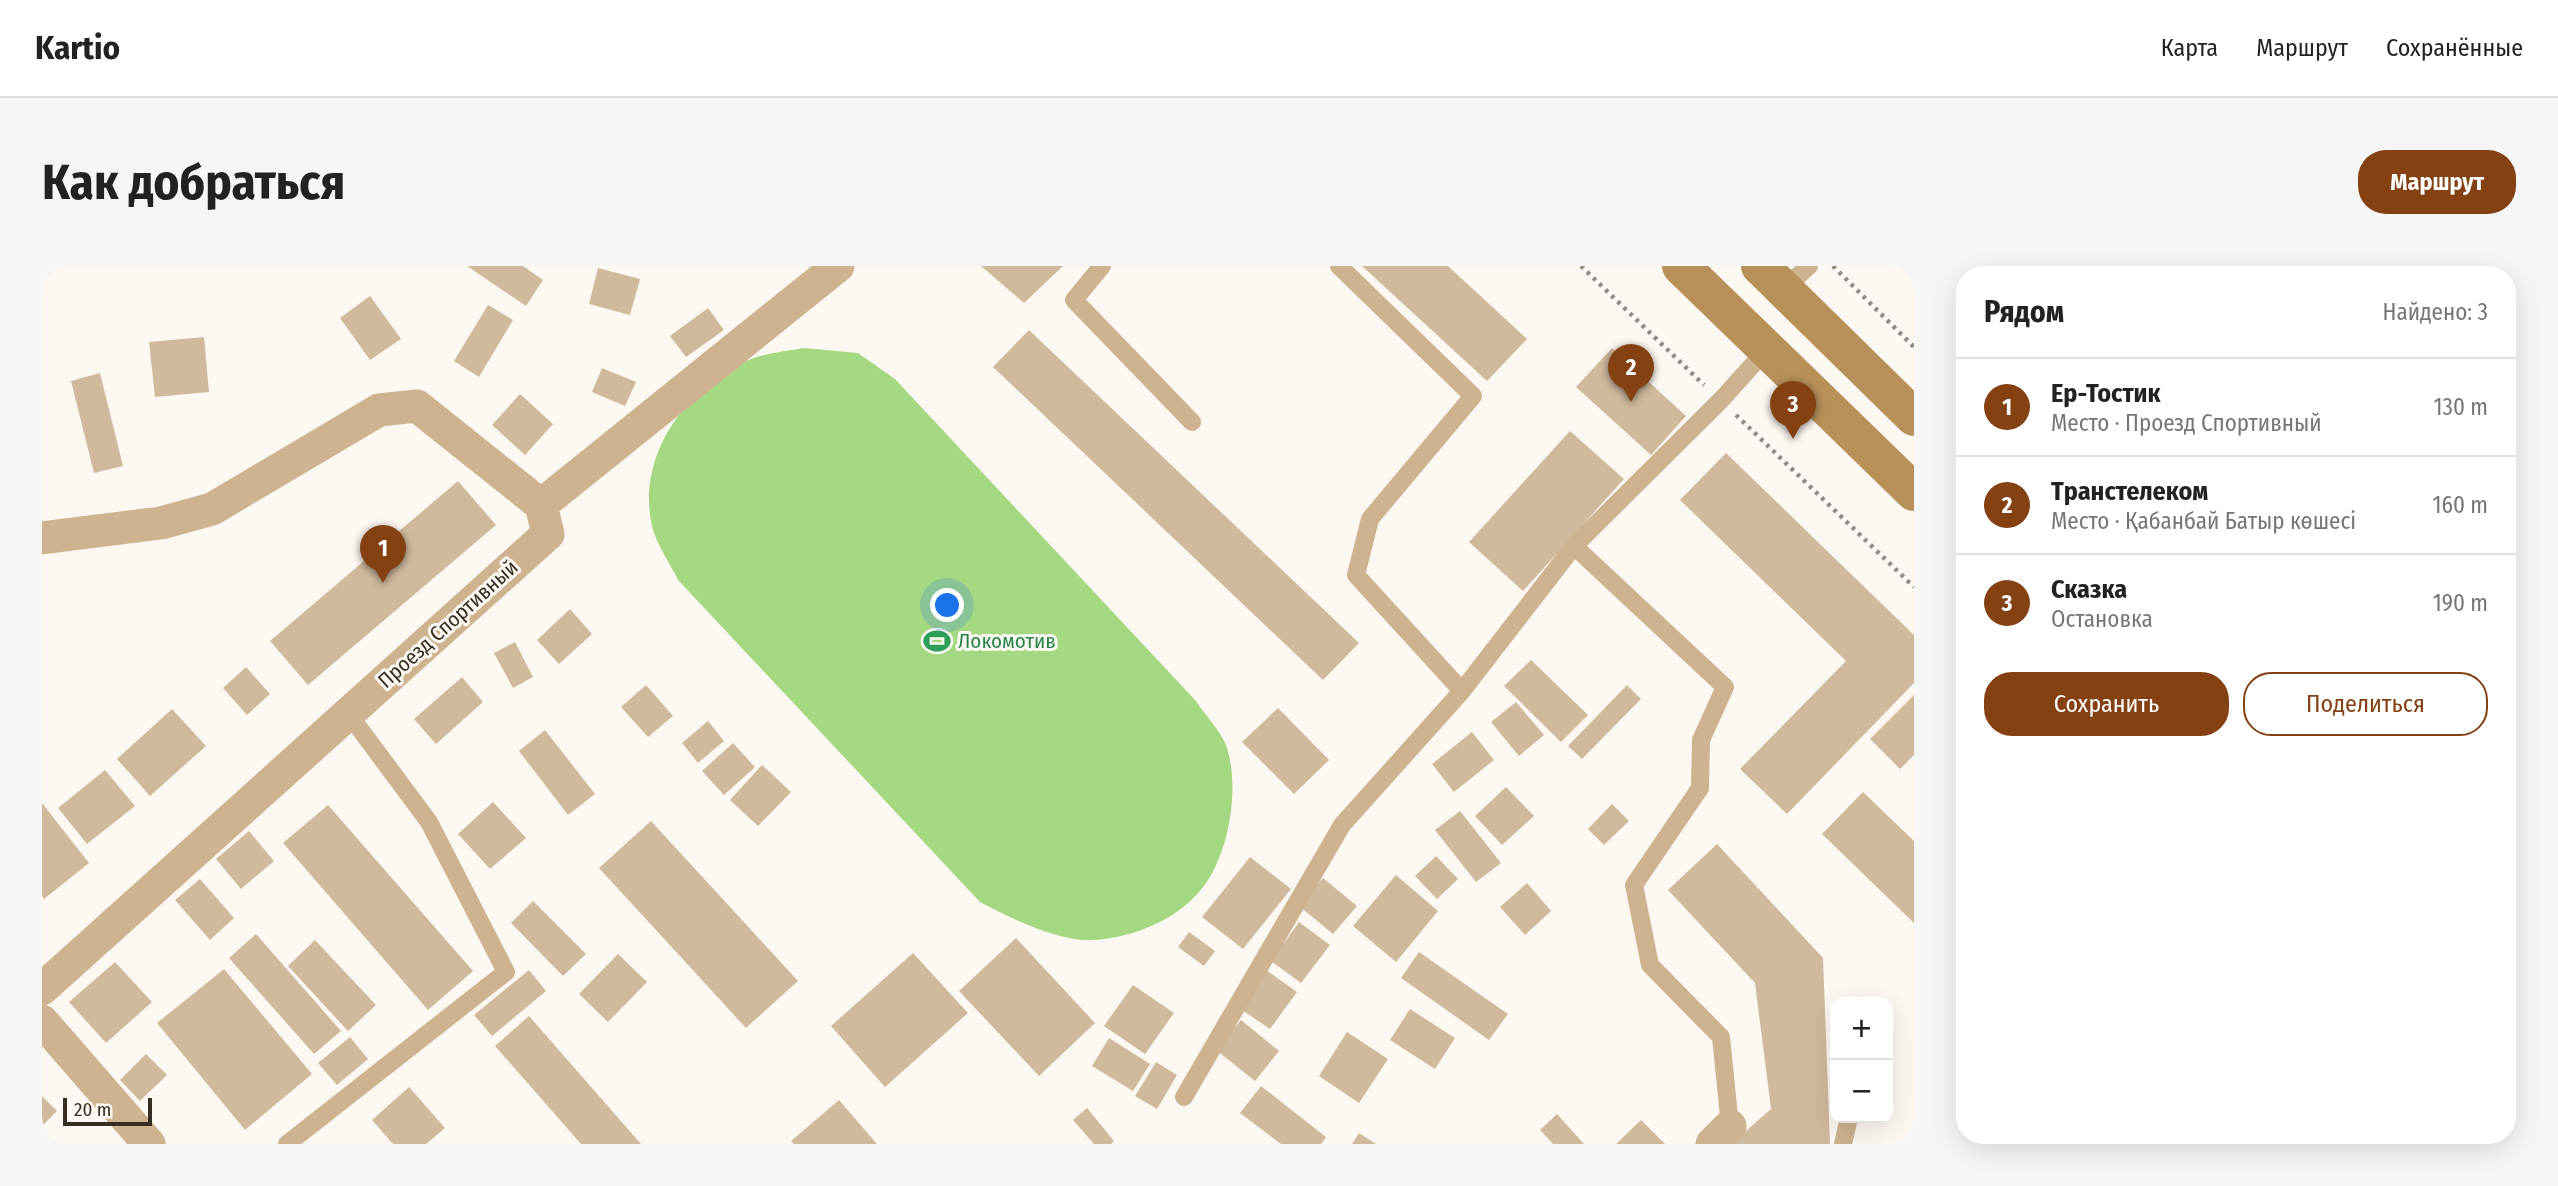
<!DOCTYPE html>
<html lang="ru">
<head>
<meta charset="utf-8">
<style>
	body { margin:0; font-family:"Fira Sans Condensed",sans-serif; background:#f6f6f6; color:#222 }
	.controls { position:absolute; right:21px; bottom:21px; display:grid; overflow:hidden; border-radius:14px; box-shadow:0 7px 28px #0002 }
	.controls button { width:63px; height:63px; display:grid; place-items:center; padding:0; border:0; border-bottom:2px solid #e0e0e0; background:#fff; color:#222; font:35px sans-serif }
	.scale { position:absolute; left:21px; bottom:18px; width:89px; box-sizing:border-box; padding-left:7px; border:4px solid #372e23; border-top:0; font-size:19px; line-height:24px; white-space:nowrap; color:#372e23; -webkit-text-stroke:5px #fdf8f2; paint-order:stroke }
	.you { position:absolute; left:906px; top:340px; width:24px; height:24px; margin:-18px; border:5px solid #fff; border-radius:50%; background:#1a73e8; box-shadow:0 0 0 10px #1a73e833 }
	.badge { display:grid; place-items:center; width:46px; height:46px; border-radius:50%; background:#844112; color:#fff; font-size:23px; font-weight:700 }
	.pin { position:absolute; translate:-50% -58px; filter:drop-shadow(0 2px 4px #0008) }
	.pin::after { content:''; position:absolute; top:37px; width:24px; height:21px; background:inherit; clip-path:polygon(0 0,100% 0,50% 100%) }
	.list { margin:0; padding:0; list-style:none }
	h2 { display:flex; justify-content:space-between; align-items:center; height:91px; margin:0; padding:0 28px; font-size:30px }
	h2 small { font-size:23px; font-weight:400; color:#767676 }
	.list li { display:grid; grid-template-columns:46px 1fr auto; gap:21px; align-items:center; box-sizing:border-box; height:98px; padding:0 28px; border-top:2px solid #e0e0e0 }
	.list b { display:block; font-size:26px; white-space:nowrap }
	.list p { margin:0; font-size:23px; white-space:nowrap; color:#767676 }
	.list em { font-size:23px; font-style:normal; color:#767676 }
	.actions { display:flex; gap:14px; padding:21px 28px }
	.actions a { flex:1; padding:16px 0; border:2px solid #844112; border-radius:28px; text-align:center; font-size:24px; color:#844112 }
	.actions .main { background:#844112; color:#fff }
	.map { position:relative; flex:none; width:1872px; height:878px; overflow:hidden; border-radius:28px }
	header { display:flex; align-items:center; gap:42px; box-sizing:border-box; height:98px; padding:0 35px; background:#fff; border-bottom:2px solid #e0e0e0 }
	header strong { font-size:33px }
	nav { display:flex; gap:38px; margin-inline-start:auto; font-size:24px }
	.intro { display:flex; align-items:center; justify-content:space-between; box-sizing:border-box; height:168px; padding:0 42px }
	h1 { margin:0; font-size:49px }
	.button { padding:18px 32px; border-radius:28px; background:#844112; color:#fff; font-size:24px; font-weight:700 }
	main { display:flex; gap:42px; padding:0 42px }
	aside { flex:1; background:#fff; border-radius:28px; box-shadow:0 7px 28px #0002 }
	.map>svg:first-child { display:block }
	.green { fill:#a5d883 }
	.building { fill:#d0ba9d }
	.lines { fill:none; stroke-linecap:round; stroke-linejoin:round }
	.path { stroke:#938c83; stroke-width:4.5; stroke-dasharray:3.5 5; stroke-linecap:butt }
	.service { stroke:#ceb390; stroke-width:18 }
	.minor { stroke:#ceb390; stroke-width:33 }
	.secondary { stroke:#b8905a; stroke-width:38 }
	.labels { text-anchor:middle; stroke-width:6; stroke-linejoin:round; paint-order:stroke }
	.street-label { font-size:21px; fill:#372e23; stroke:#fdf8f2 }
	.leisure-label { font-size:21px; fill:#27864d; stroke:#fdf8f2; text-anchor:start }
</style>
</head>
<body>
<header>
<strong>Kartio</strong>
<nav><a>Карта</a><a>Маршрут</a><a>Сохранённые</a></nav>
</header>
<div class="intro"><h1>Как добраться</h1><a class="button">Маршрут</a></div>
<main>
<div class="map">
<svg width="1872" height="878" viewBox="0 0 1872 878">
	<rect width="100%" height="100%" fill="#fdf8f2"/>
	<path class="green" d="M762 82 816 87 853 113 1154 435C1163 449 1178 464 1184 479 1199 521 1187 593 1157 626 1132 655 1091 671 1053 674 1017 677 969 652 938 636L636 314C628 297 614 278 610 260 594 191 644 119 709 93 725 87 745 85 762 82Z"/>
	<path class="building" d="M425 0H481L501 14 484 40Z
		M939 0H1021L982 37Z
		M1320 0H1406L1485 73 1445 115Z
		M556 2 598 13 588 49 547 38Z
		M328 30 359 73 328 94 298 52Z
		M446 39 471 54 437 111 412 95Z
		M666 42 682 64 644 91 628 70Z
		M987 64 1317 377 1281 414 951 101Z
		M162 71 167 126 113 131 107 76Z
		M1570 82 1644 150 1609 189 1534 121Z
		M560 102 594 116 583 140 550 126Z
		M58 107 81 200 52 207 29 115Z
		M478 128 511 158 483 189 450 159Z
		M1528 165 1582 213 1481 325 1427 276Z
		M1684 187 1872 369V417L1745 548 1698 503 1804 395 1638 234Z
		M416 215 454 259 266 419 228 375Z
		M528 343 550 368 517 398 495 374Z
		M473 376 491 411 471 422 452 387Z
		M1489 394 1546 449 1519 476 1462 420Z
		M204 401 228 428 205 449 181 422Z
		M420 411 441 436 394 478 372 453Z
		M604 419 631 450 606 471 579 441Z
		M1585 419 1599 433 1540 493 1526 480Z
		M1872 429V489L1858 503 1828 473Z
		M1474 436 1502 469 1477 490 1449 456Z
		M1236 442 1287 494 1252 528 1200 476Z
		M130 443 164 480 108 530 75 493Z
		M666 455 682 475 656 497 640 477Z
		M503 464 553 528 526 549 477 485Z
		M1430 466 1452 494 1412 526 1390 498Z
		M691 477 713 501 682 529 660 505Z
		M720 499 749 526 716 560 688 534Z
		M63 504 93 540 45 578 16 542Z
		M1464 521 1492 550 1460 579 1433 550Z
		M1821 526 1872 575V657L1780 568Z
		M451 536 484 572 448 603 416 568Z
		M0 537 47 597 2 633 0 630Z
		M1570 538 1587 555 1562 579 1546 563Z
		M286 539 431 705 386 744 241 577Z
		M1418 545 1459 597 1434 616 1393 564Z
		M609 555 756 715 704 762 557 602Z
		M207 565 232 595 199 623 174 593Z
		M1675 578 1781 692 1788 878H1689L1729 843 1713 717 1626 624Z
		M1394 590 1416 613 1395 633 1373 610Z
		M1208 591 1249 623 1201 683 1160 651Z
		M1354 609 1396 645 1354 696 1311 660Z
		M1281 612 1315 640 1291 668 1257 640Z
		M158 613 192 652 168 674 133 634Z
		M1485 617 1509 645 1483 669 1458 641Z
		M491 635 544 688 521 710 469 657Z
		M1257 656 1288 679 1259 717 1229 695Z
		M1147 666 1173 685 1162 700 1136 681Z
		M214 668 299 765 272 788 187 692Z
		M974 672 1053 757 997 810 917 725Z
		M273 674 334 739 306 765 246 700Z
		M1377 686 1466 748 1447 774 1359 712Z
		M871 687 926 747 843 821 789 760Z
		M576 688 605 716 566 756 537 728Z
		M73 696 110 736 64 777 27 736Z
		M182 703 270 808 203 864 115 757Z
		M487 704 504 725 450 770 432 749Z
		M1224 704 1255 726 1228 763 1197 742Z
		M1091 719 1132 747 1103 788 1062 760Z
		M1368 743 1413 772 1393 803 1348 774Z
		M487 750 599 878H539L453 780Z
		M1199 754 1237 785 1213 815 1174 784Z
		M1305 766 1346 793 1317 837 1277 810Z
		M308 771 326 793 295 819 276 797Z
		M1067 772 1108 798 1091 825 1050 800Z
		M104 788 125 809 98 835 78 814Z
		M1114 796 1135 809 1115 843 1093 830Z
		M1219 820 1284 871 1279 878H1239L1198 847Z
		M367 821 403 862 384 878H351L330 854Z
		M0 830 15 845 0 860Z
		M797 834 835 878H752L749 875Z
		M1045 842 1072 875 1069 878H1052L1031 854Z
		M1515 848 1542 878H1511L1498 864Z
		M1599 854 1623 878H1574Z
		M1317 867 1334 878H1310Z"/>
	<g class="lines">
		<path class="path" d="M1539 0 1662 119
			M1791 0 1872 81
			M1694 149 1872 321"/>
		<path class="service" d="M1060 0 1032 34 1150 156
			M1297 0 1431 130 1328 253 1314 309 1420 425
			M1741 23 1767 0
			M1532 280 1683 421 1659 474 1658 522 1592 619 1608 699 1679 771 1688 860
			M1142 831 1300 559 1420 425 1532 280 1679 134 1725 83
			M245 878 464 706 387 556 306 447
			M1801 878 1807 852"/>
		<path class="minor" d="M0 272 119 257 170 243 337 144 375 140 499 239
			M0 723 506 268 499 239 796 0
			M0 755 107 878
			M1670 878 1688 860"/>
		<path class="secondary" d="M1639 0 1872 226
			M1718 0 1872 151"/>
	</g>
	<defs>
		<symbol id="stadium-bare" viewBox="-9 -9 18 18"><path d="M0-5a6.5 5 0 1 0 0 10a6.5 5 0 1 0 0-10ZM-3.5-1.8h7v3.6h-7Z" fill="#2e9e5b" stroke="#fdf8f2" stroke-width="2.5" paint-order="stroke"/></symbol>
	</defs>
	<g fill-rule="evenodd">
		<use href="#stadium-bare" x="876" y="356" width="38" height="38"/>
	</g>
	<g class="labels">
		<g class="street-label">
			<text transform="translate(406 358) rotate(-42)" y="7">Проезд Спортивный</text>
		</g>
		<g class="leisure-label">
			<text x="916" y="382">Локомотив</text>
		</g>
	</g>
</svg>
<div class="controls">
<button>+</button>
<button>−</button>
</div>
<div class="scale">20 m</div>
<div class="you"></div>
<div class="pin badge" style="left:341px;top:317px">1</div>
<div class="pin badge" style="left:1589px;top:136px">2</div>
<div class="pin badge" style="left:1751px;top:173px">3</div>
</div>
<aside>
<h2>Рядом<small>Найдено: 3</small></h2>
<ul class="list">
<li><span class="badge">1</span><div><b>Ер-Тостик</b><p>Место · Проезд Спортивный</p></div><em>130 m</em></li>
<li><span class="badge">2</span><div><b>Транстелеком</b><p>Место · Қабанбай Батыр көшесі</p></div><em>160 m</em></li>
<li><span class="badge">3</span><div><b>Сказка</b><p>Остановка</p></div><em>190 m</em></li>
</ul>
<div class="actions"><a class="main">Сохранить</a><a>Поделиться</a></div>
</aside>
</main>
</body>
</html>
